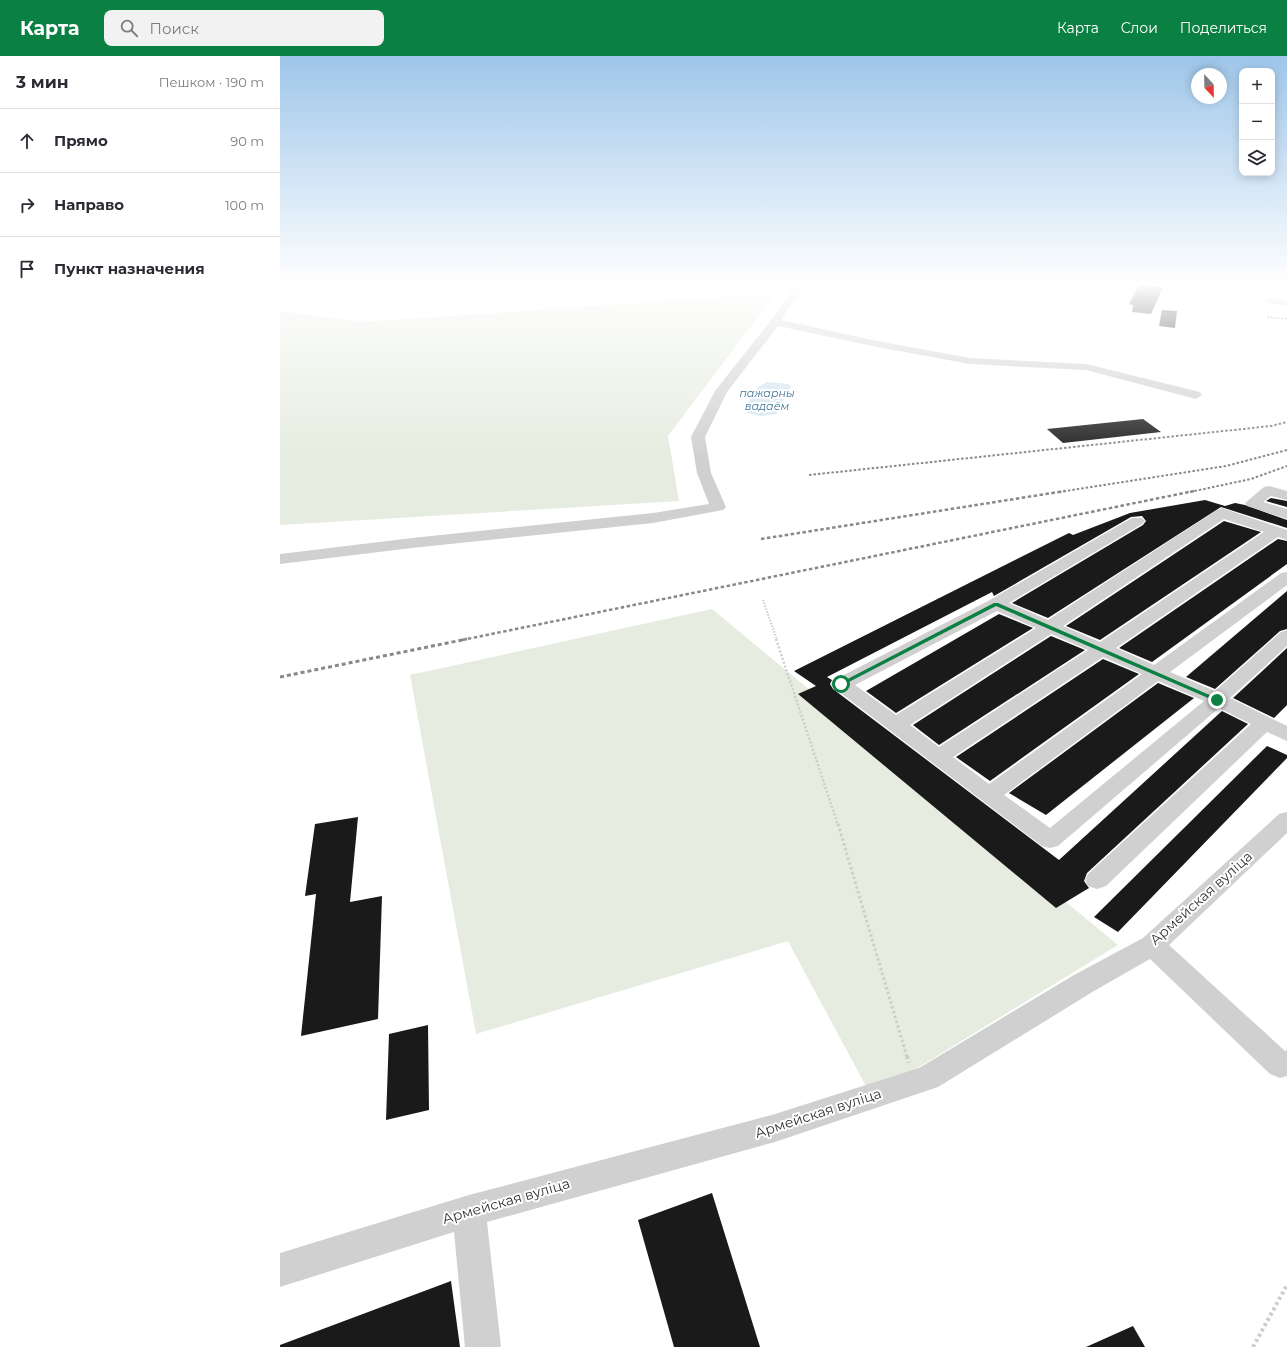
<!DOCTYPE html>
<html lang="ru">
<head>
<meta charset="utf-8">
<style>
	body { margin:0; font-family:Montserrat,sans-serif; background:#f2f2f3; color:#2b2b33 }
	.controls { position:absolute; right:12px; top:12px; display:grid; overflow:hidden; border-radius:8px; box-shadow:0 2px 10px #0003 }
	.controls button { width:36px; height:36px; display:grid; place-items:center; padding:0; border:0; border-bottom:1px solid #e1e1e2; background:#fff; color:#2b2b33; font:20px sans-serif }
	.compass { position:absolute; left:911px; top:12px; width:36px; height:36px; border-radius:50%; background:#fff; box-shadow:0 2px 10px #0003; rotate:158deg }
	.stop { position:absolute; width:12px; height:12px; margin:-9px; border:3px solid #0b8043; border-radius:50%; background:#fff }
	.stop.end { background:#0b8043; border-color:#fff; box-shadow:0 1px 4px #0008 }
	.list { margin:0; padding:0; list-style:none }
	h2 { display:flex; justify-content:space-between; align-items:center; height:52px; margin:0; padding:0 16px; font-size:17px }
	h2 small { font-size:13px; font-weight:400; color:#7c7c81 }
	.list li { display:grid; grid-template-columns:26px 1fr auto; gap:12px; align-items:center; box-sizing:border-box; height:64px; padding:0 16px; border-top:1px solid #e1e1e2 }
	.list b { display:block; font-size:15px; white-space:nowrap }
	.list em { font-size:13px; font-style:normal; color:#7c7c81 }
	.icon { flex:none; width:22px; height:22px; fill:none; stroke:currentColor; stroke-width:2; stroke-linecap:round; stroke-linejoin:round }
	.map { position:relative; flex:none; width:1007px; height:1291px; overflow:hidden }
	header { display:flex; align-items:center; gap:24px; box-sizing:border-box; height:56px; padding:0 20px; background:#0b8043; color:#fff }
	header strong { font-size:19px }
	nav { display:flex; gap:22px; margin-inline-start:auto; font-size:14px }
	.search { width:280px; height:36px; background:#f2f2f3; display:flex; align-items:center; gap:10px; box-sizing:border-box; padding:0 14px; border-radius:8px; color:#7c7c81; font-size:15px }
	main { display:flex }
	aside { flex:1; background:#fff }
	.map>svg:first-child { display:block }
	.green { fill:#e6ecdf }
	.water { fill:#cfe2ee }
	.building { fill:#1a1a1a }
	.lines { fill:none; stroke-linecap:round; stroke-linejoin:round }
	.path-far3 { stroke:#cdcdcd; stroke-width:2; stroke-dasharray:1.5 1.5; stroke-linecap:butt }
	.path-far2 { stroke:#cdcdcd; stroke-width:2.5; stroke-dasharray:2 2; stroke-linecap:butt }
	.path-far1 { stroke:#cdcdcd; stroke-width:3; stroke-dasharray:2.5 2.5; stroke-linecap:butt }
	.path { stroke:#cdcdcd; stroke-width:4; stroke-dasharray:3 3; stroke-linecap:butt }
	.minor { fill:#d0d0d0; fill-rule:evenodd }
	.rail-far3 { stroke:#888; stroke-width:1.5; stroke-dasharray:2 1.5; stroke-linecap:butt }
	.rail-far2 { stroke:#888; stroke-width:2; stroke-dasharray:2.5 2; stroke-linecap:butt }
	.rail-far1 { stroke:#888; stroke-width:2.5; stroke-dasharray:3.5 2.5; stroke-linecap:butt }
	.rail { stroke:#888; stroke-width:3; stroke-dasharray:4 3; stroke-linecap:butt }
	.route { fill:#0b8043 }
	.labels { text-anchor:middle; stroke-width:4; stroke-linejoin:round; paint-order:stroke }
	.far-water-label { font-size:11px; font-style:italic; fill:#3f7597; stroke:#fff }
	.near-street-label { font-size:14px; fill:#333; stroke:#fff }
</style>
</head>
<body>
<header>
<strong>Карта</strong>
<div class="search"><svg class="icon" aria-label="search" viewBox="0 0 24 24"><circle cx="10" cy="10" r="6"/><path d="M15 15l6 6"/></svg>Поиск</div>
<nav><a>Карта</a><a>Слои</a><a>Поделиться</a></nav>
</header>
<main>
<aside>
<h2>3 мин<small>Пешком · 190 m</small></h2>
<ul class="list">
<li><svg class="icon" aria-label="ahead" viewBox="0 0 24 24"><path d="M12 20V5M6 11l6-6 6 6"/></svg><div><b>Прямо</b></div><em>90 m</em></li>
<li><svg class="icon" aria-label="right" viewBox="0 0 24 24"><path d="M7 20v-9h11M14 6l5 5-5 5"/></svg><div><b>Направо</b></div><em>100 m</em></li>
<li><svg class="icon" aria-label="arrive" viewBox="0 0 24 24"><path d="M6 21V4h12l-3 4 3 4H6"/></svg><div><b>Пункт назначения</b></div></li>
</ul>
</aside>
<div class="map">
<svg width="1007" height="1291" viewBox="0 0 1007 1291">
	<rect width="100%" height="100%" fill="#fff"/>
	<path class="green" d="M496 237 388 380 399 445 0 469V255L82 266Z
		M432 553 838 889 621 1022 588 1034 508 885 196 978 130 619Z"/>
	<path class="water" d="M487 326 509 328 511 331 496 358 480 360 465 356 464 353 478 331Z"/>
	<path class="building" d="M859 229 883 231 871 258 852 256 853 249 849 248Z
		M882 254 897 255 895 272 879 270Z
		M863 363 881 376 783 387 767 373Z
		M991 442 1007 445V451L986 445Z
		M925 444 945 450 955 447 965 449 1007 464V472L941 451 768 562 732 547 863 469 866 465 862 460 851 461 714 540 712 536 547 621 552 624 550 628 553 633 779 804 942 655 968 668 807 817 804 825 809 832 776 852 518 638 536 630 514 615 789 477 793 479 850 457Z
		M944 465 981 476 820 584 786 570Z
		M998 483 1007 485V508L872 606 839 592Z
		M1007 535V573L1000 575 935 633 906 621Z
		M719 558 753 572 616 657 586 635Z
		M771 580 805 594 659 689 633 669Z
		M1007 592V649L994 662 953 642Z
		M823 603 859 618 710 725 676 701Z
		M878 627 914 642 766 759 729 737Z
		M987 690 1007 699V702L838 876 814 861Z
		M78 761 70 846 102 840 98 963 21 980 36 838 25 840 35 768Z
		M148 969 149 1054 106 1064 109 978Z
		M432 1137 480 1291H394L358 1164Z
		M171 1225 180 1291H0V1289Z
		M853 1270 865 1291H806Z"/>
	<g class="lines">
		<path class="path-far3" d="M483 544 497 584"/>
		<path class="path-far2" d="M496 583 558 769"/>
		<path class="path-far1" d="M558 768 627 1001"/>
		<path class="path" d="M627 1000 629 1007
			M973 1291 1007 1229"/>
		<path class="minor" d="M522 225H533L522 232 501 264 597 285 690 302 806 308 920 336 922 339 916 343 806 314 690 308 597 291 498 270 447 336 425 381 431 417 446 451 443 454 373 467 132 492 0 508V498L132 482 373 457 429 448 417 417 411 381 435 335 491 264 516 228Z
			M990 242 1007 244V250L987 247 985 245Z
			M989 430 1007 435V444L991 440 983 446 1007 453V463L967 450 965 447 984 431Z
			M942 452 1007 474V484L998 481 836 592 874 609 1001 517 1007 516V529L890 616 935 635 1001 576 1007 574V590L950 642 1007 670V685L987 676 826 830 817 833 808 830 805 824 808 818 971 668 939 652 778 790 770 792 762 790 554 632 551 628 554 624 710 544 852 462H862L865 465 862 468 729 547 768 564 937 454ZM944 463 984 476 820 586 783 570ZM717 555 756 572 616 659 575 629ZM771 578 808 594 659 691 630 669ZM823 601 862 618 709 728 673 701ZM878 625 924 645 770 772 724 739Z
			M1007 756V777L889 889 1005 995 1007 994V1020L1000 1022 990 1018 870 903 814 935 658 1031 495 1086 207 1166 221 1291H185L174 1176 0 1231V1197L189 1139 495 1058 639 1012 794 919 863 882 999 758Z"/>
		<path class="rail-far3" d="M987 261 1007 263"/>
		<path class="rail-far2" d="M529 419 991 370 1007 366
			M779 436 946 410 1007 394
			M910 436 971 423 1007 410"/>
		<path class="rail-far1" d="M481 483 785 435
			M182 584 914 435"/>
		<path class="rail" d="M0 621 187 583"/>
	</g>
	<linearGradient id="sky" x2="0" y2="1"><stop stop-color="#9ec6ea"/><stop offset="0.56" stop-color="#fff"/><stop offset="1" stop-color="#fff" stop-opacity="0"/></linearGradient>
	<rect width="1007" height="405" fill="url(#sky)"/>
	<path class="route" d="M714 547H718L941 644 935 645 716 550 563 629 558 628Z"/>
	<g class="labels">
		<g class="far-water-label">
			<text x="487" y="341">пажарны<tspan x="487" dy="13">вадаём</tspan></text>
		</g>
		<g class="near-street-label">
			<text transform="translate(921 842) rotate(-42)" y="5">Армейская вуліца</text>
			<text transform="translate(538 1057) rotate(-18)" y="5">Армейская вуліца</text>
			<text transform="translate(226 1145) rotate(-16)" y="5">Армейская вуліца</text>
		</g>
	</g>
</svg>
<div class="controls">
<button>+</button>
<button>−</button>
<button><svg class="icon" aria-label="layers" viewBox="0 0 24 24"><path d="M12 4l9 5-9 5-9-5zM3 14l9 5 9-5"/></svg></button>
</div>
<svg class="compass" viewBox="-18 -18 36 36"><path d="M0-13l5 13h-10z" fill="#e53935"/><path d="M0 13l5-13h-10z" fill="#7c7c81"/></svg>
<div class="stop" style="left:561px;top:628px"></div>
<div class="stop end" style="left:937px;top:644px"></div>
</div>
</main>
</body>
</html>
